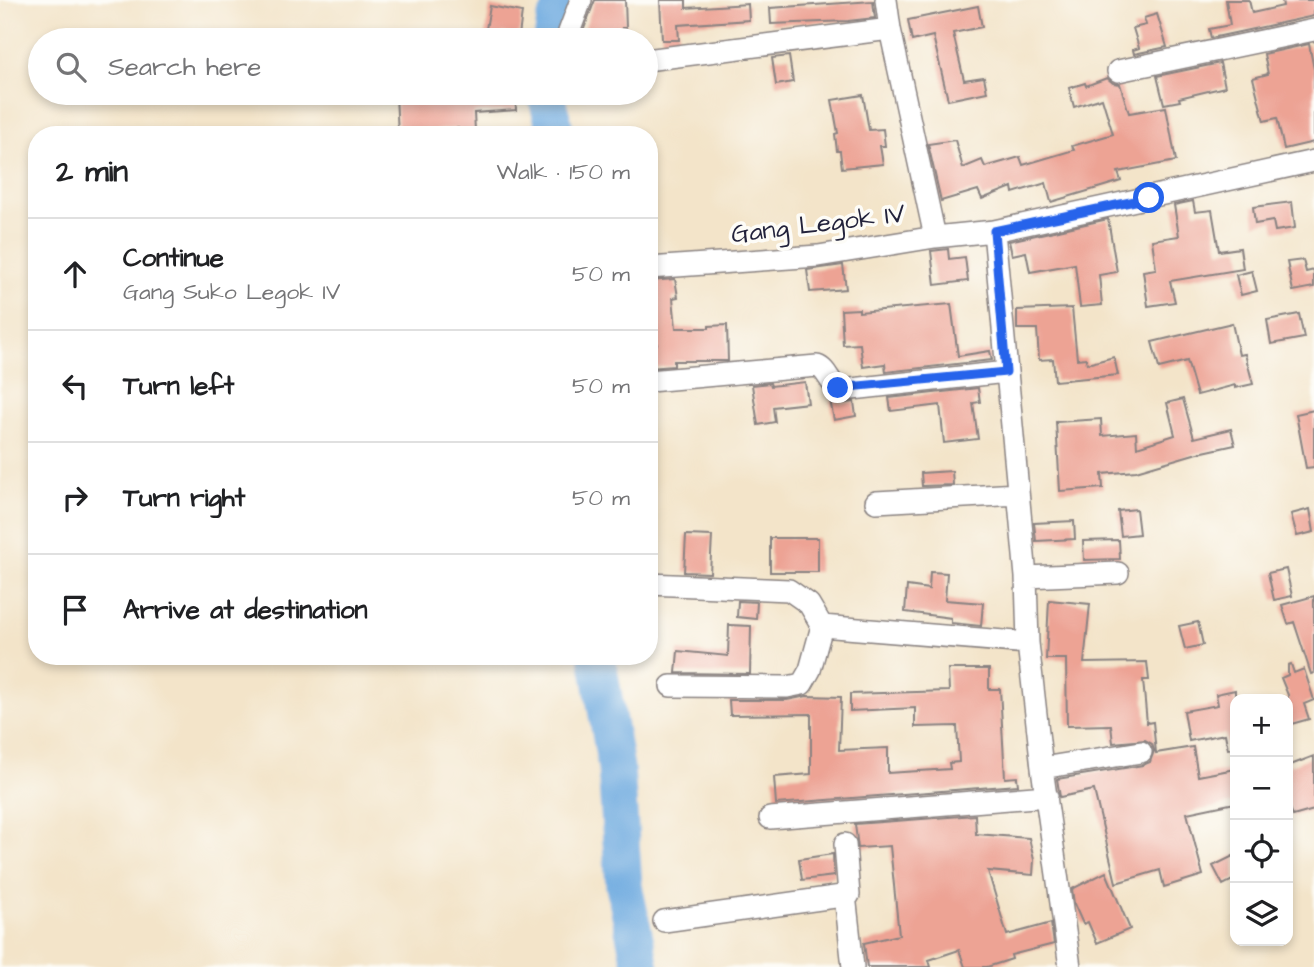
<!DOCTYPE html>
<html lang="en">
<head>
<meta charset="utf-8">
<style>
	body { margin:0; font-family:"Architects Daughter",sans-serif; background:#f6f6f6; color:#202124 }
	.controls { position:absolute; right:21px; bottom:21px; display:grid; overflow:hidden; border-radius:14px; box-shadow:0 4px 10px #0003 }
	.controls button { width:63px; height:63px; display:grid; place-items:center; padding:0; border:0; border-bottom:2px solid #e0e0e0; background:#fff; color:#202124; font:35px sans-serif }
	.stop { position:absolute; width:21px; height:21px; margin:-16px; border:5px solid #2563eb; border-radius:50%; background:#fff }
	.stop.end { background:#2563eb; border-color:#fff; box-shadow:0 2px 7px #0008 }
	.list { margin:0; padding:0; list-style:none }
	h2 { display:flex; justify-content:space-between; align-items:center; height:91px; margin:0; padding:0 28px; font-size:30px }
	h2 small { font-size:23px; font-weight:400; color:#757577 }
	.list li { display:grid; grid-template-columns:46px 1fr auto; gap:21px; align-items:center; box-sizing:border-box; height:112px; padding:0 28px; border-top:2px solid #e0e0e0 }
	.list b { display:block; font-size:26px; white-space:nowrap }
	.list p { margin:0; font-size:23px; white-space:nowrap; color:#757577 }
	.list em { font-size:23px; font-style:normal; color:#757577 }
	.icon { flex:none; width:38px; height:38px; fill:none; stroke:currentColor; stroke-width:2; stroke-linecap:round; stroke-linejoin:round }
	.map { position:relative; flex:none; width:1314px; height:967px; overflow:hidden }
	.search { position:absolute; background:#fff; box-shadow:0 4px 10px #0003; left:28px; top:28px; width:630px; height:77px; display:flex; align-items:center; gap:18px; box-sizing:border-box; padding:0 24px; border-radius:38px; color:#757577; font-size:26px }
	.panel { position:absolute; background:#fff; box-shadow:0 4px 10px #0003; left:28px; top:126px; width:630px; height:539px; border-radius:28px }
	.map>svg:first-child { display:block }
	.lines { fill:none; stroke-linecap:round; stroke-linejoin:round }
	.river { stroke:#6fabe0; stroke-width:37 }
	.building { fill:#eda394 }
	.street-casing { stroke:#8a8382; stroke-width:24 }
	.street { stroke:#fff; stroke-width:21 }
	.route { stroke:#2563eb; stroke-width:9 }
	.labels { text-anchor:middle; stroke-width:7; stroke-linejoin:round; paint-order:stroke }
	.street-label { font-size:26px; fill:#22223b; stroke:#fdfcf7 }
</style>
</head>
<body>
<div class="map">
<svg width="1314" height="967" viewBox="0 0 1314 967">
	<rect width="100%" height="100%" fill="#fdfcf7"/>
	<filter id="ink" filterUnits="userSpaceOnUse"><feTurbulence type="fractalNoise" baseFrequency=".0143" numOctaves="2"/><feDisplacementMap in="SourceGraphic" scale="14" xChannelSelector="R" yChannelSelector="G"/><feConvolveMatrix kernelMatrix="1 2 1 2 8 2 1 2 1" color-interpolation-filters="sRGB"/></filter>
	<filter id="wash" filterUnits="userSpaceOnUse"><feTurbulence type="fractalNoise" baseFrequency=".00686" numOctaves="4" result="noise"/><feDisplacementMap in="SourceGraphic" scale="28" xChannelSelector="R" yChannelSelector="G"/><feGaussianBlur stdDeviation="1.57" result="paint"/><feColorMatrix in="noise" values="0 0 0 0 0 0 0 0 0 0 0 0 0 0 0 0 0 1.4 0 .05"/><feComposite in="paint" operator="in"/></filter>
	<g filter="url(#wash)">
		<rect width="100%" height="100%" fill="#f3e4c9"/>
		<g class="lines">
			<path class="river" d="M552 40 555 21 566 0
				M545 93 557 135
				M597 656 616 768 624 886 641 967"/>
		</g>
		<g id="blocks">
			<path class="building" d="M595 0H625L626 28H622L623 40H583L582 34Z
				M660 0H686V8L748 4 749 20 678 25 679 40H662Z
				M1226 0H1249L1252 13 1283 6 1282 0H1314V16L1211 38 1209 29 1230 25Z
				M873 1 875 18 848 21 771 24 770 8Z
				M490 6 522 12 519 36 502 33V37L485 35Z
				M978 6 982 27 953 33 964 80 984 77 987 92 948 100 933 36 912 41 908 20Z
				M1157 14 1167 47 1134 54 1133 50 1139 48 1133 28 1146 25 1144 18Z
				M1309 44 1314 69V142L1284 149 1277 118 1264 121 1253 78 1268 74 1264 54Z
				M789 56 793 82 776 85 772 58Z
				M1220 63 1225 87 1179 98 1180 101 1164 104 1157 76Z
				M1107 78 1113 83 1120 84 1129 113 1166 107 1176 161 1118 172 1121 181 1051 202 1046 183 1013 193 1012 187 982 199 978 190 941 201 928 144 955 140 963 168 982 160 985 167 1020 157 1023 165 1074 150 1072 146 1113 134 1102 98 1074 107 1069 88 1085 83 1086 86Z
				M414 93H515L516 110 474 113 475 130 458 131V128L398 135 396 95Z
				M863 95 869 130 883 129 885 146H880L883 164 842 168 840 151H837L835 134 838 133 832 100Z
				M1193 201 1195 212 1212 210 1219 251 1240 248 1243 269 1170 281 1175 302 1148 306 1143 271 1156 269 1152 240 1179 236 1174 205Z
				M1292 202 1295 228 1275 231 1273 221 1255 224 1253 207Z
				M1108 219 1117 272 1099 275 1102 305 1080 307 1075 264 1030 272 1026 252 1012 255 1009 241Z
				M948 249 949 259 965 257 968 281 935 285 931 251Z
				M1303 260 1306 272 1314 270V287L1293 291 1287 262Z
				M843 265 846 289 810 292 807 270Z
				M1252 271 1257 291 1241 295 1236 275Z
				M675 279 678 297 673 298 676 328H709V326L727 325 728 361H674V366L649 368V344H657V307L649 308V281Z
				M951 304 958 356 990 351 992 360 886 372 885 364 863 367 860 344 843 345 841 310 859 309V312Z
				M1072 308 1077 359 1086 358 1087 364 1114 357 1118 375 1055 381 1053 359 1039 360 1037 329H1017V310Z
				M1299 314 1304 338 1271 344 1267 320Z
				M1232 323 1239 355 1245 354 1253 384 1235 388V385L1197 395 1187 361 1159 368 1152 342Z
				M805 382 808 403 773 407 775 422 758 425 752 385 770 383 771 386Z
				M978 388 980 402 973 403 978 439 944 443 940 405 891 411 889 398Z
				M1183 399 1194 438 1231 429 1235 445 1194 454 1136 471 1102 474 1103 488 1060 491 1056 422 1101 419 1102 436 1136 433 1137 447 1175 435 1167 403Z
				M830 400 844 403 854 402 856 416 834 420Z
				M1314 410V467L1306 468 1296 414Z
				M952 471 953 485 922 486 921 473Z
				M1136 509 1139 534 1121 536 1118 511Z
				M1310 509 1314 532 1297 536 1291 514Z
				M1074 521 1075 539 1036 541 1034 523Z
				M686 535 712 536 710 573 684 572Z
				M770 538H818V572H770Z
				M1119 540 1120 559 1084 560 1083 541Z
				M1286 569 1292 596 1274 600 1268 573Z
				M930 572 947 573 945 600 983 603 981 626 951 623V618L905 612 907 586 929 589Z
				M1314 596V673L1311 674 1294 622 1288 624 1282 605Z
				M1049 600 1090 604 1084 663 1147 662 1149 680H1143L1147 723 1153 722 1156 753 1193 747 1198 776 1235 769V803L1187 813 1203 875 1164 887 1160 870 1116 883 1094 790 1060 797 1057 779 1143 765 1150 762 1154 751 1152 744 1145 740 1113 743 1111 725 1067 726 1066 659H1046Z
				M738 601 757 602 756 619 737 617Z
				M1198 622 1203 645 1185 649 1179 626Z
				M729 625 751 626 750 674 676 673 678 651 728 656Z
				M1291 664 1294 673 1304 669 1314 700 1304 704 1309 719 1288 725V695L1281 678 1288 675V665Z
				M948 669H989V689H1000L1005 778 1017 777 1018 785 776 804 774 777 811 774V714L730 715 729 700H787L807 696 841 697 839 750 888 748V773L950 769 949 763 959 762 957 726 915 727V708L850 711V694L949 691Z
				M1235 690V748L1228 749 1225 734 1189 741 1184 711 1218 705 1216 694Z
				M1314 756V810L1293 816 1288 802V766Z
				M975 815 976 834 1029 838 1034 860 1033 875 988 871 1007 935 1051 923 1054 944 1011 955 1012 959 987 967H965L959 950 929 960 931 967H867L864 943 899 935 890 846 858 848 855 824Z
				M833 854 834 876 802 880 799 859Z
				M1235 855V879L1223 885 1213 866Z
				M1106 872 1130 929 1097 943 1088 922 1083 924 1074 904 1072 889Z"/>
		</g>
	</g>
	<g filter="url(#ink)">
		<use href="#blocks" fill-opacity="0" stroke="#8a8382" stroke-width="2"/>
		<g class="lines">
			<defs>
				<path id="street" d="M886 0 890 29 935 237
					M570 40 569 32 581 0
					M646 60 890 29
					M1118 71 1314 30
					M994 231 1026 577 1028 643 1042 768 1070 967
					M649 268 818 256 935 237 994 231 1314 161
					M649 381 817 366C829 370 829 387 843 390L1006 372
					M876 502 1018 494
					M1026 577 1118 573
					M649 584 789 590 809 604 822 626 1028 643
					M671 686 787 687 802 684 810 670 822 626
					M1042 768 1141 752
					M770 818 1047 796
					M845 895 853 967
					M664 921 849 895 845 844"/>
			</defs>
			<use href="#street" class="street-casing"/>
			<use href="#street" class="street"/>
		</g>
	</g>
	<g class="lines" filter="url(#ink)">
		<path class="route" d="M838 388 1006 372 994 231 1149 198"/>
	</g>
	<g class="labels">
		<g class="street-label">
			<text transform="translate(818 223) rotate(-7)" y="9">Gang Legok IV</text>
		</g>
	</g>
</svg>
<div class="controls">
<button>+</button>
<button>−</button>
<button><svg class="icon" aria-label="locate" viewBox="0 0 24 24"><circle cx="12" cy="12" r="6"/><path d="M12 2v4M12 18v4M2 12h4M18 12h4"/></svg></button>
<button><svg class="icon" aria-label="layers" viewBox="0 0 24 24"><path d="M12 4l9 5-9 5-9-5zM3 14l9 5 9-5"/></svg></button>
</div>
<div class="stop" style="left:1149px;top:198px"></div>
<div class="stop end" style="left:838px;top:388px"></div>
<div class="search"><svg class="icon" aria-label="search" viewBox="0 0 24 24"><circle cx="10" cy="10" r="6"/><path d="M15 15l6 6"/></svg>Search here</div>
<section class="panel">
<h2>2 min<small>Walk · 150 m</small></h2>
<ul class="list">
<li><svg class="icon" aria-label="ahead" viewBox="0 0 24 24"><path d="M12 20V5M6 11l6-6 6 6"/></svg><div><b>Continue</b><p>Gang Suko Legok IV</p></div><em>50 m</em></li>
<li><svg class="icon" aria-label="left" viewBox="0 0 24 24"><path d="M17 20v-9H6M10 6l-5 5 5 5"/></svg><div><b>Turn left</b></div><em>50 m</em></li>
<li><svg class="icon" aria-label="right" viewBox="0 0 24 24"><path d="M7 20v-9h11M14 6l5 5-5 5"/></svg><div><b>Turn right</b></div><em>50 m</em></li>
<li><svg class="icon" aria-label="arrive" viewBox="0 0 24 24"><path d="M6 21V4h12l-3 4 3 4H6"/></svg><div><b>Arrive at destination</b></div></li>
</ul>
</section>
</div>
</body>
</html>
